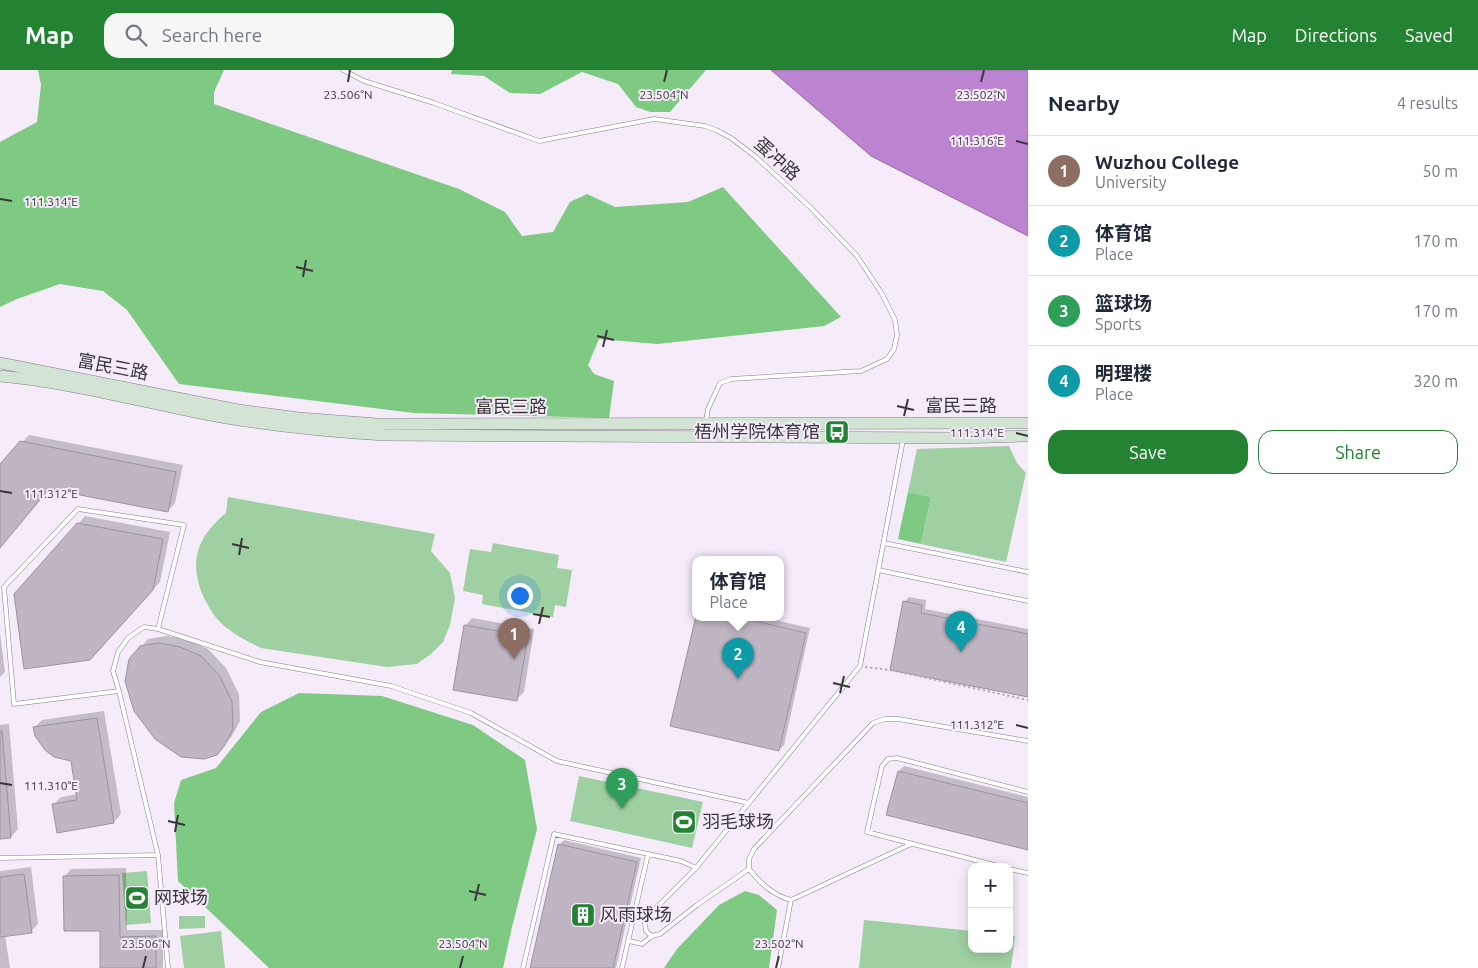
<!DOCTYPE html>
<html lang="en">
<head>
<meta charset="utf-8">
<style>
	body { margin:0; font-family:Ubuntu,"Noto Sans SC",sans-serif; background:#f6f6f7; color:#1f2937 }
	.controls { position:absolute; right:15px; bottom:15px; display:grid; overflow:hidden; border-radius:10px; box-shadow:0 2px 12px #0003 }
	.controls button { width:45px; height:45px; display:grid; place-items:center; padding:0; border:0; border-bottom:1px solid #e0e1e3; background:#fff; color:#1f2937; font:25px sans-serif }
	.you { position:absolute; left:519px; top:525px; width:18px; height:18px; margin:-12px; border:4px solid #fff; border-radius:50%; background:#1a73e8; box-shadow:0 0 0 8px #1a73e833 }
	.badge { display:grid; place-items:center; width:32px; height:32px; border-radius:50%; background:#248233; color:#fff; font-size:16px; font-weight:700 }
	.pin { position:absolute; translate:-50% -41px; filter:drop-shadow(0 1px 2px #0008) }
	.pin::after { content:''; position:absolute; top:26px; width:18px; height:15px; background:inherit; clip-path:polygon(0 0,100% 0,50% 100%) }
	.popup { position:absolute; left:692px; top:486px; width:92px; height:65px; box-sizing:border-box; display:grid; place-content:center; border-radius:10px; background:#fff; filter:drop-shadow(0 1px 4px #0005); font-size:16px; white-space:nowrap; color:#747a83 }
	.popup b { font-size:19px; color:#1f2937 }
	.popup::after { content:''; position:absolute; left:50%; top:100%; margin-left:-10px; border:10px solid transparent; border-top-color:#fff }
	.list { margin:0; padding:0; list-style:none }
	h2 { display:flex; justify-content:space-between; align-items:center; height:65px; margin:0; padding:0 20px; font-size:21px }
	h2 small { font-size:16px; font-weight:400; color:#747a83 }
	.list li { display:grid; grid-template-columns:32px 1fr auto; gap:15px; align-items:center; box-sizing:border-box; height:70px; padding:0 20px; border-top:1px solid #e0e1e3 }
	.list b { display:block; font-size:19px; white-space:nowrap }
	.list p { margin:0; font-size:16px; white-space:nowrap; color:#747a83 }
	.list em { font-size:16px; font-style:normal; color:#747a83 }
	.actions { display:flex; gap:10px; padding:15px 20px }
	.actions a { flex:1; padding:11px 0; border:1px solid #248233; border-radius:15px; text-align:center; font-size:18px; color:#248233 }
	.actions .main { background:#248233; color:#fff }
	.icon { flex:none; width:28px; height:28px; fill:none; stroke:currentColor; stroke-width:2; stroke-linecap:round; stroke-linejoin:round }
	.map { position:relative; flex:none; width:1028px; height:898px; overflow:hidden }
	header { display:flex; align-items:center; gap:30px; box-sizing:border-box; height:70px; padding:0 25px; background:#248233; color:#fff }
	header strong { font-size:24px }
	nav { display:flex; gap:28px; margin-inline-start:auto; font-size:18px }
	.search { width:350px; height:45px; background:#f6f6f7; display:flex; align-items:center; gap:12px; box-sizing:border-box; padding:0 18px; border-radius:15px; color:#747a83; font-size:19px }
	main { display:flex }
	aside { flex:1; background:#fff }
	.map>svg:first-child { display:block }
	.green { fill:#9fd0a1 }
	.forest { fill:#7eca83 }
	.water { fill:#bc83d0; stroke:#956ca3 }
	.shadow { fill:#0003 }
	.building { fill:#c0b6c3; stroke:#9c93a0 }
	.lines { fill:none; stroke-linecap:round; stroke-linejoin:round }
	.service-casing { stroke:#857c89; stroke-width:5 }
	.secondary-casing { stroke:#857c89; stroke-width:12 }
	.path { stroke:#b5adb8; stroke-width:2; stroke-dasharray:2.5 2.5; stroke-linecap:butt }
	.service { stroke:#fff; stroke-width:4 }
	.secondary { stroke:#d3e4d4; stroke-width:11 }
	.ticks { fill:none; stroke:#3a363b; stroke-width:2 }
	.labels { text-anchor:middle; stroke-width:4; stroke-linejoin:round; paint-order:stroke }
	.street-label { font-size:18px; fill:#3a363b; stroke:#f5ebf9 }
	.poi-label { font-size:18px; fill:#3a363b; stroke:#f5ebf9; text-anchor:start }
	.ticks-label { font-size:12px; text-anchor:middle; fill:#3a363b; stroke:#f5ebf9; stroke-width:4; stroke-linejoin:round; paint-order:stroke }
</style>
</head>
<body>
<header>
<strong>Map</strong>
<div class="search"><svg class="icon" aria-label="search" viewBox="0 0 24 24"><circle cx="10" cy="10" r="6"/><path d="M15 15l6 6"/></svg>Search here</div>
<nav><a>Map</a><a>Directions</a><a>Saved</a></nav>
</header>
<main>
<div class="map">
<svg width="1028" height="898" viewBox="0 0 1028 898">
	<rect width="100%" height="100%" fill="#f5ebf9"/>
	<path class="green" d="M1009 376 1017 393 1026 403 1006 492 921 474 931 427 908 422 917 379Z
		M228 427 435 464 431 481 450 503 455 528 450 555 443 572 431 584 417 594 387 597 261 578C247 571 229 562 219 551 213 545 208 535 204 528 188 492 197 467 226 443Z
		M493 473 559 485 557 498 572 500 566 537 555 535 553 547 482 534 483 525 463 521 470 479 491 482Z
		M579 706 703 732 692 778 570 751Z
		M147 801 151 853 126 855 122 803Z
		M179 846H205V858L179 859Z
		M864 850 972 861V879H1009V866H1015L1011 898H859Z
		M221 861 225 898H184L180 866Z"/>
	<path class="forest" d="M38 0H224L214 22V34L459 119 505 142 522 166 553 162 570 132 587 124 615 137 688 132 723 117 841 247 824 256 657 274 599 269 588 295 594 304 614 311 609 348 414 343 179 314 127 240 103 221 60 214 17 229 0 237V72L37 52 41 15Z
		M452 0H706L670 42H650L636 37 618 14 582 2 540 24 510 23 484 6 451 4Z
		M908 422 931 427 921 474 898 469Z
		M299 623 382 626 473 655 525 690 537 759 512 857 503 898H269L178 811 174 733 181 710 216 698 261 642Z
		M745 821 759 825 777 840 769 898H664L677 879 719 835Z"/>
	<path class="water" d="M771 0H1028V166L871 86Z"/>
	<path class="shadow" d="M29 365 183 395 175 433 168 441 50 418 0 478V396Z
		M85 446 170 462 160 512 97 581 78 454Z
		M909 527 926 530 925 539 1028 559V626L891 599 904 532Z
		M472 548 534 559 524 622 517 629 465 556Z
		M696 548H766L810 558 784 675 779 680 672 655Z
		M0 563 5 602 0 607Z
		M167 566 188 570 208 579 226 598 239 624 240 651 232 666 216 684 141 577 148 569Z
		M104 641 121 744 114 752 53 735 61 727 78 724 72 690 35 657 42 650Z
		M9 654 18 759 11 767 0 768V655Z
		M904 696 1028 727V779L888 744 899 701Z
		M564 770 641 788 616 898H531L559 775Z
		M31 797 38 854 31 861 5 865 10 898H0V801Z
		M126 798 127 860H163V898H101V860L64 807 71 799Z"/>
	<path class="building" d="M20 371 176 402 168 442 49 419 0 478V394Z
		M77 453 163 469 153 520 90 590 24 599 14 524Z
		M903 531 922 535 921 543 1028 564V627L890 600Z
		M696 546V548H742L806 563 779 681 670 656Z
		M464 555 528 566 517 631 453 620Z
		M159 573 180 577 201 586 219 605 232 631 233 659 225 675 217 685 204 689 181 687 155 669 134 641 125 611 129 589 140 576Z
		M97 648 114 753 57 763 52 734 77 730 71 691 54 687 45 680 35 666 33 657Z
		M0 661H2L11 768 0 769Z
		M898 701 1028 733V780L886 745Z
		M558 774 637 792 613 898H530Z
		M24 804 32 863 0 867V807Z
		M119 805 120 867 156 866V898H100V861H64L63 806Z"/>
	<g class="lines">
		<defs>
			<path id="service" d="M343 0 364 11 434 33 539 71 654 49 705 56 716 60 731 68 756 87 811 138 857 186 882 224 895 250 897 265 894 279 887 289 861 301 731 309 720 313 708 339 706 351
				M884 473 1028 502
				M878 500 1028 531
				M119 621 14 634 4 517 78 439 184 455 158 559
				M911 774 791 830C773 825 761 814 749 799V789L754 779 873 653 885 649H898L1028 671
				M0 788 158 785
				M1002 797 867 762 882 696 888 689 897 688 1028 722
				M749 799 697 835 660 864 652 866 646 861 645 853 648 846 696 798 860 596 903 370
				M1009 799 1028 803
				M629 871 642 874 652 866
				M168 898 158 785 119 621 113 601 118 582 128 568 144 557 158 559 260 592 391 616 471 643 557 691 749 733
				M523 898 554 764 681 791 696 798
				M622 898 648 784
				M778 898 791 830"/>
			<path id="secondary" d="M0 293 238 340 299 348 377 354 1028 353
				M0 306C66 312 130 329 195 342 258 355 320 361 384 365L958 368 1028 366"/>
		</defs>
		<use href="#service" class="service-casing"/>
		<use href="#secondary" class="secondary-casing"/>
		<path class="path" d="M865 597 890 600 1028 630"/>
		<use href="#service" class="service"/>
		<use href="#secondary" class="secondary"/>
	</g>
	<path class="ticks" d="M348 12 350 0M664 12 667 0M981 12 984 0M1016 71 1028 74M0 129 12 131M296 197 313 201M303 207 306 190M597 266 614 270M603 277 607 260M897 336 914 340M904 346 908 329M1016 363 1028 366M0 421 12 423M232 474 249 478M239 485 242 468M533 544 550 547M539 554 543 537M833 613 850 617M840 623 844 606M1016 655 1028 658M0 713 12 715M168 751 185 755M175 762 178 745M469 821 486 825M475 831 479 814M143 898 146 886M460 898 463 886M776 898 779 886"/>
	<defs>
		<symbol id="bus-square" viewBox="-11 -11 22 22"><rect x="-9" y="-9" width="18" height="18" rx="4" fill="#248233" stroke="#f5ebf9"/><path d="M-5-6H5V4H4V6H2V4H-2V6H-4V4H-5ZM-3.5-4V0h7V-4ZM-3.5 1.2v1.5H-2V1.2ZM2 1.2v1.5H3.5V1.2Z" fill="#fff"/></symbol>
		<symbol id="stadium-square" viewBox="-11 -11 22 22"><rect x="-9" y="-9" width="18" height="18" rx="4" fill="#248233" stroke="#f5ebf9"/><path d="M0-5a6.5 5 0 1 0 0 10a6.5 5 0 1 0 0-10ZM-3.5-1.8h7v3.6h-7Z" fill="#fff"/></symbol>
		<symbol id="building-square" viewBox="-11 -11 22 22"><rect x="-9" y="-9" width="18" height="18" rx="4" fill="#248233" stroke="#f5ebf9"/><path d="M-4-6H4V6H1V3H-1V6H-4ZM-2.5-4.3h1.7v1.8h-1.7ZM.8-4.3h1.7v1.8H.8ZM-2.5-1h1.7V.8h-1.7ZM.8-1h1.7V.8H.8Z" fill="#fff"/></symbol>
	</defs>
	<g fill-rule="evenodd">
		<use href="#bus-square" x="823" y="348" width="28" height="28"/>
		<use href="#stadium-square" x="670" y="738" width="28" height="28"/>
		<use href="#stadium-square" x="123" y="814" width="28" height="28"/>
		<use href="#building-square" x="569" y="831" width="28" height="28"/>
	</g>
	<g class="labels">
		<g class="street-label">
			<text transform="translate(777 89) rotate(42)" y="6">蛋冲路</text>
			<text transform="translate(113 297) rotate(11)" y="6">富民三路</text>
			<text x="961" y="342">富民三路</text>
			<text x="511" y="343">富民三路</text>
		</g>
		<g class="poi-label">
			<text x="820" y="368" text-anchor="end">梧州学院体育馆</text>
			<text x="702" y="758">羽毛球场</text>
			<text x="154" y="834">网球场</text>
			<text x="600" y="851">风雨球场</text>
		</g>
	</g>
	<g class="ticks-label">
		<text x="348" y="29">23.506°N</text>
		<text x="664" y="29">23.504°N</text>
		<text x="981" y="29">23.502°N</text>
		<text x="977" y="75">111.316°E</text>
		<text x="51" y="136">111.314°E</text>
		<text x="977" y="367">111.314°E</text>
		<text x="51" y="428">111.312°E</text>
		<text x="977" y="659">111.312°E</text>
		<text x="51" y="720">111.310°E</text>
		<text x="146" y="878">23.506°N</text>
		<text x="463" y="878">23.504°N</text>
		<text x="779" y="878">23.502°N</text>
	</g>
</svg>
<div class="controls">
<button>+</button>
<button>−</button>
</div>
<div class="you"></div>
<div class="pin badge" style="left:514px;top:589px;background:#8d6e63">1</div>
<div class="pin badge" style="left:738px;top:609px;background:#0f9aa8">2</div>
<div class="popup"><b>体育馆</b>Place</div>
<div class="pin badge" style="left:622px;top:739px;background:#2e9e5b">3</div>
<div class="pin badge" style="left:961px;top:582px;background:#0f9aa8">4</div>
</div>
<aside>
<h2>Nearby<small>4 results</small></h2>
<ul class="list">
<li><span class="badge" style="background:#8d6e63">1</span><div><b>Wuzhou College</b><p>University</p></div><em>50 m</em></li>
<li><span class="badge" style="background:#0f9aa8">2</span><div><b>体育馆</b><p>Place</p></div><em>170 m</em></li>
<li><span class="badge" style="background:#2e9e5b">3</span><div><b>篮球场</b><p>Sports</p></div><em>170 m</em></li>
<li><span class="badge" style="background:#0f9aa8">4</span><div><b>明理楼</b><p>Place</p></div><em>320 m</em></li>
</ul>
<div class="actions"><a class="main">Save</a><a>Share</a></div>
</aside>
</main>
</body>
</html>
